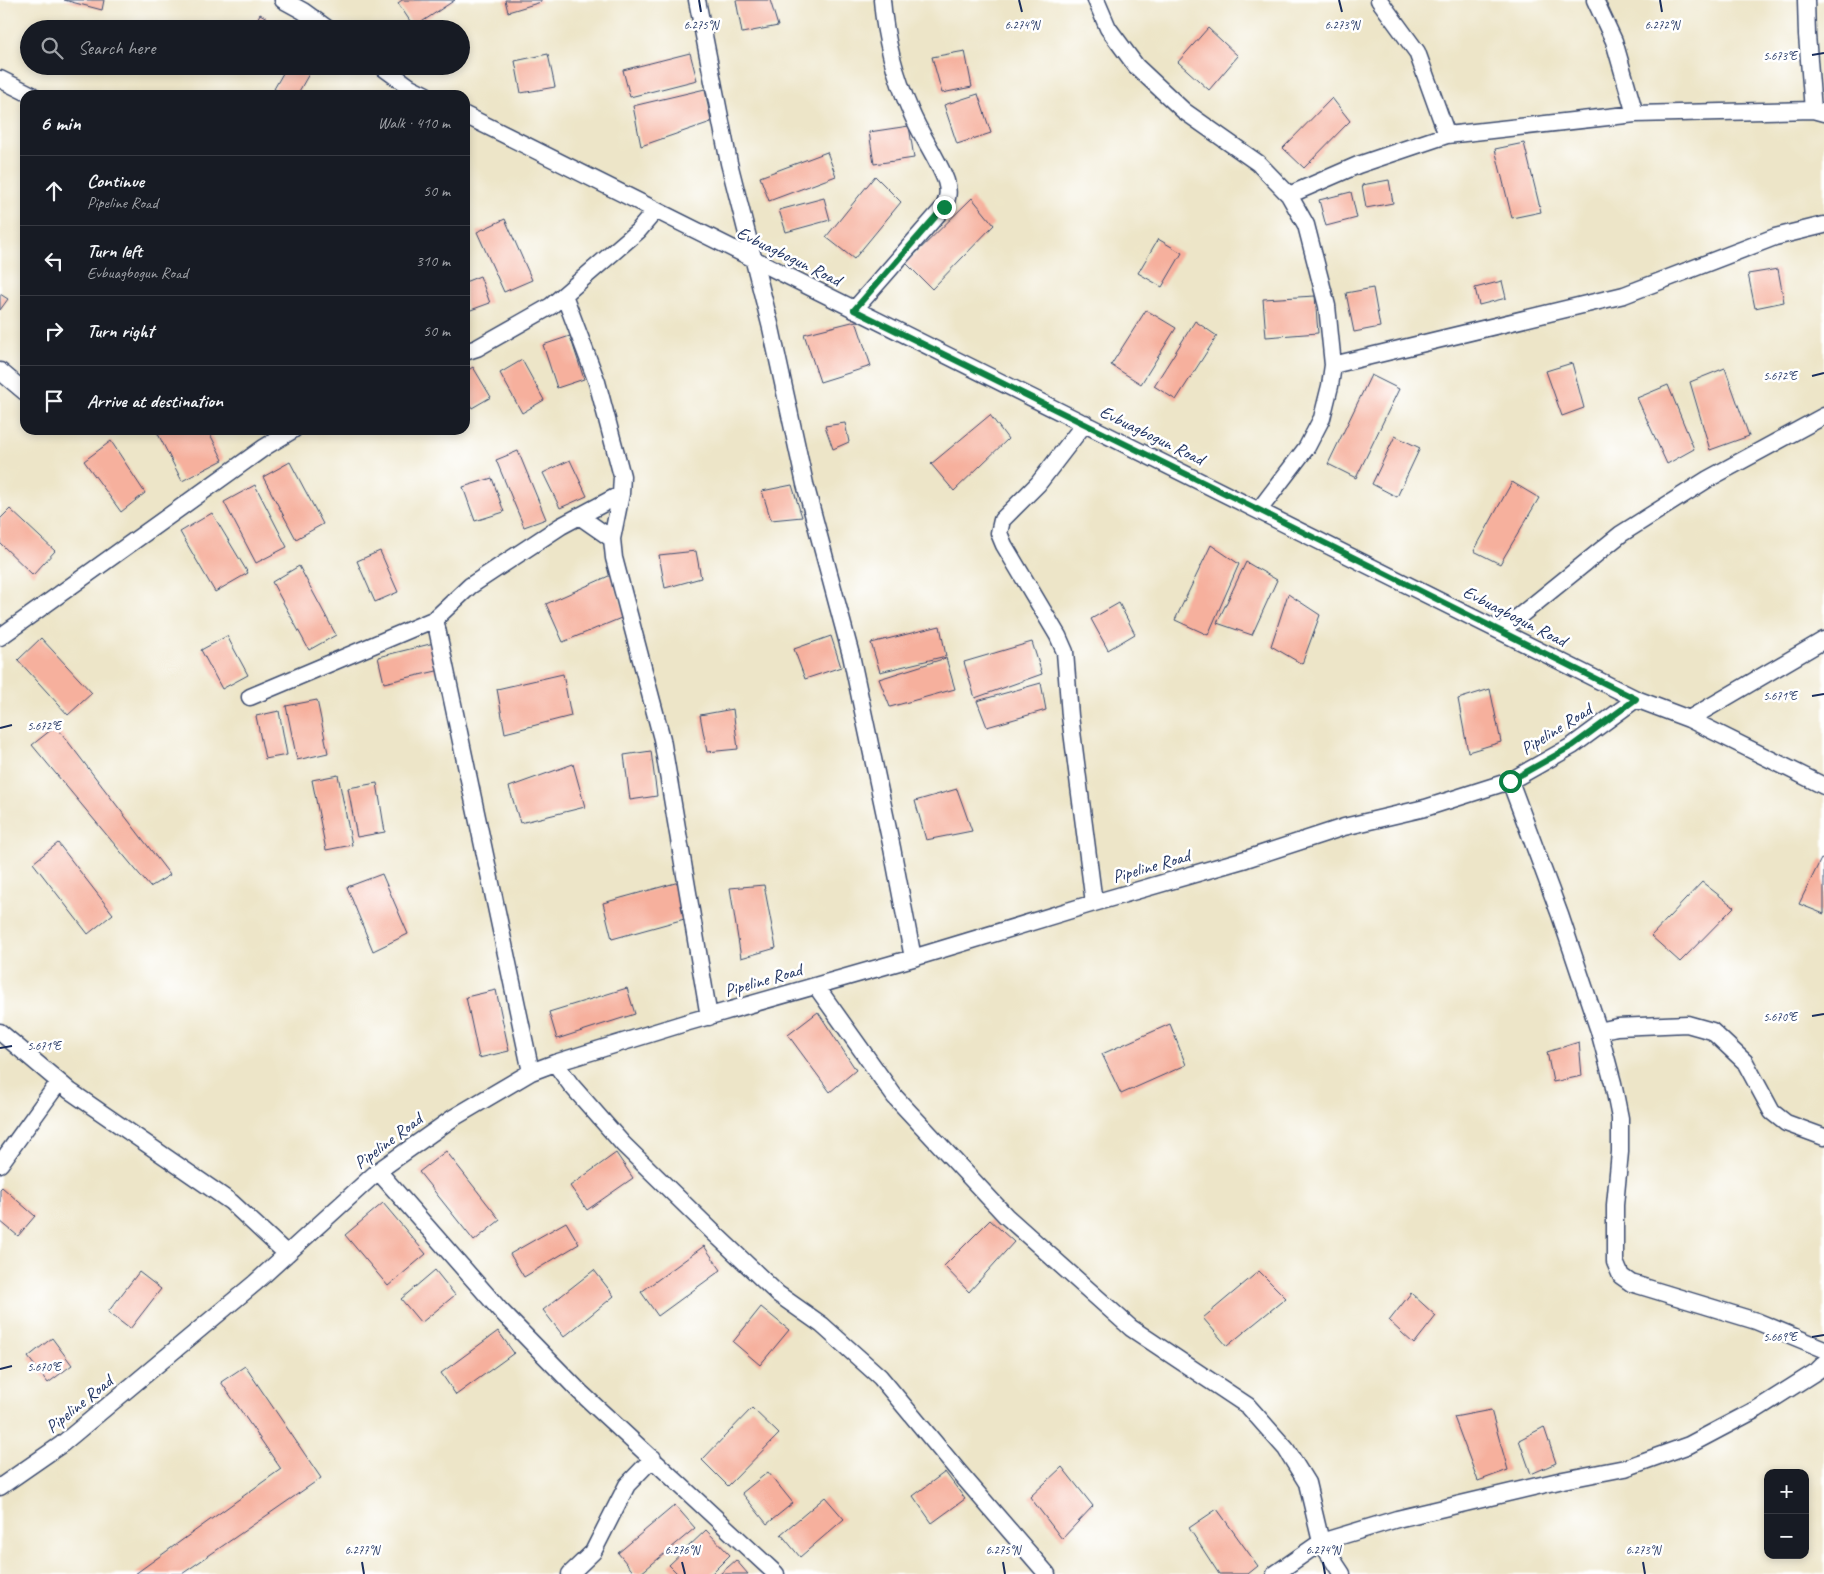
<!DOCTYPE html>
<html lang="en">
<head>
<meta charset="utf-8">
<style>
	body { margin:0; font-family:Caveat,sans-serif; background:#242831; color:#f1f3f6 }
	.controls { position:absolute; right:15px; bottom:15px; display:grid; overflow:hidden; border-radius:10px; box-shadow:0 2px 8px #0003 }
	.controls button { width:45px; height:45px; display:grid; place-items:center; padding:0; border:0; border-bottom:1px solid #363941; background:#171b24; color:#f1f3f6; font:25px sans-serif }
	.stop { position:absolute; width:15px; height:15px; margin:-11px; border:4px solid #0b8043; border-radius:50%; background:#fff }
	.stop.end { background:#0b8043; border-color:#fff; box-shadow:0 1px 5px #0008 }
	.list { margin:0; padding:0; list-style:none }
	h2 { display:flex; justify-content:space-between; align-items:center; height:65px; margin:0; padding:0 20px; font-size:21px }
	h2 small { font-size:16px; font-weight:400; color:#9ea1a6 }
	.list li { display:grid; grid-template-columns:32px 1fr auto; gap:15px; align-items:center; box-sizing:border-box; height:70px; padding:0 20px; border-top:1px solid #363941 }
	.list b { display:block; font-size:19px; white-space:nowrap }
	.list p { margin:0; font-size:16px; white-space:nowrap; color:#9ea1a6 }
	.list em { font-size:16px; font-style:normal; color:#9ea1a6 }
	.icon { flex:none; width:28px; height:28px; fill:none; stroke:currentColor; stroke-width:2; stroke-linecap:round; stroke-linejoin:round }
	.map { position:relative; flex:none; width:1824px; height:1574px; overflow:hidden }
	.search { position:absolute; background:#171b24; box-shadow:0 2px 8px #0003; left:20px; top:20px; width:450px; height:55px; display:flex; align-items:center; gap:12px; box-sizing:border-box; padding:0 18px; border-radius:28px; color:#9ea1a6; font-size:19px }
	.panel { position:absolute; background:#171b24; box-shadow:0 2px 8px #0003; left:20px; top:90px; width:450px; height:345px; border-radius:15px }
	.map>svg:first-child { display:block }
	.building { fill:#f6b09d }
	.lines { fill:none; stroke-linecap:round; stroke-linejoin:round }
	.street-casing { stroke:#3a4a6e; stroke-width:19 }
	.street { stroke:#fff; stroke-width:16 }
	.route { stroke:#0b8043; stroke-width:6 }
	.ticks { fill:none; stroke:#1b2f5e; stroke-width:2 }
	.labels { text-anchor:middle; stroke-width:5; stroke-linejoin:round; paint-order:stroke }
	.street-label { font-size:18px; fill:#1b2f5e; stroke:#fff }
	.ticks-label { font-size:12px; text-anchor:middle; fill:#1b2f5e; stroke:#fff; stroke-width:5; stroke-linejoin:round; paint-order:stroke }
</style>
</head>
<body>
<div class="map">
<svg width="1824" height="1574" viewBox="0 0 1824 1574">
	<rect width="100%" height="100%" fill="#fff"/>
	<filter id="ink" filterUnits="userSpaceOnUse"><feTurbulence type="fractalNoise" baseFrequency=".02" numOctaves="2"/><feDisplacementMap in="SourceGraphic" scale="10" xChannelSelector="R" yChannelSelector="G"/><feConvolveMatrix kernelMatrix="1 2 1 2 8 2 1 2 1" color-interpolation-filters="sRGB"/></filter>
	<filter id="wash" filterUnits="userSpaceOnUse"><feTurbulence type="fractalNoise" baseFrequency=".0096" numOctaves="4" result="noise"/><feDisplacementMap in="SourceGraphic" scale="20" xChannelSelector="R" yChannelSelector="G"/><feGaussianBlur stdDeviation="1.12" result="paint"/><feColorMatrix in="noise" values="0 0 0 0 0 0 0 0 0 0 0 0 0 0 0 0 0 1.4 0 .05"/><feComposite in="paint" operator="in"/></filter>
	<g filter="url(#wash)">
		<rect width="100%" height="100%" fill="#ede5c8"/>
		<g id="blocks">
			<path class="building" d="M64 0H104L102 10Z
				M402 0H455L414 27 398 3Z
				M505 0H541V2L508 12Z
				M736 0H770L778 26 742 33Z
				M260 14 286 29H252Z
				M1208 28 1238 56 1209 90 1178 62Z
				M965 51 972 87 942 93 932 57Z
				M690 53 697 80 630 97 623 70Z
				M548 54 555 87 521 93 515 61Z
				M287 66H298L310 72 297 95H285L274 89Z
				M705 89 711 122 641 146 633 106Z
				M978 94 991 133 957 144 944 105Z
				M1332 98 1350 121 1304 168 1283 148Z
				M909 126 914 158 874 164 869 132Z
				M1524 143 1541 212 1512 218 1495 149Z
				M827 152 836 176 769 201 760 177Z
				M875 176 901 202 854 259 826 237Z
				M1389 180 1393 203 1366 208 1362 185Z
				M1351 192 1357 218 1326 226 1319 200Z
				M824 198 830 220 786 232 779 210Z
				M972 198 994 225 932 289 906 263Z
				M505 219 532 280 504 292 477 232Z
				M1158 239 1182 253 1162 287 1138 273Z
				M1778 269 1784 302 1755 308 1748 274Z
				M480 276 490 303 468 311 465 302V282Z
				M1502 281 1506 298 1479 305 1475 288Z
				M1373 288 1380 327 1354 332 1346 293Z
				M0 294 8 299 0 310Z
				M1315 296 1318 333 1266 337 1263 299Z
				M1146 310 1176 328 1141 384 1111 365Z
				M856 321 871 366 820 382 804 334Z
				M1195 321 1217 336 1176 400 1154 386Z
				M570 336 584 379 557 388 543 345Z
				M522 360 544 400 522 413 500 373Z
				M1572 363 1584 408 1562 416 1546 371Z
				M473 367 491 397 472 408 465 397V372Z
				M1725 368 1749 436 1710 450 1690 382Z
				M1371 375 1399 389 1356 478 1328 464Z
				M1668 385 1694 449 1667 464 1637 398Z
				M990 415 1008 439 954 491 931 464Z
				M845 423 849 442 833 449 825 426Z
				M156 430H208L223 460 182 481Z
				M1395 436 1420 448 1397 497 1372 484Z
				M111 441 145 493 121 512 84 461Z
				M518 451 546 519 524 527 496 460Z
				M570 460 587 496 560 508 543 473Z
				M290 462 323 524 296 539 263 477Z
				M492 478 504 512 475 521 463 487Z
				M1512 482 1539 498 1500 564 1474 551Z
				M255 485 287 547 256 563 224 502Z
				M792 485 802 517 771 520 762 491Z
				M10 509 55 551 33 575 0 543V519Z
				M212 513 248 573 215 592 180 532Z
				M1211 545 1239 564 1208 635 1175 620Z
				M380 551 398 592 375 602 357 561Z
				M696 551 701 578 665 588 659 555Z
				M1246 562 1277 580 1252 635 1217 623Z
				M299 566 336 635 309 650 272 582Z
				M611 575 626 616 563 642 546 604Z
				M1288 594 1320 615 1302 664 1271 646Z
				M1119 603 1135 634 1108 650 1091 619Z
				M940 626 946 656 880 672 871 643Z
				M227 636 248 675 222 689 201 650Z
				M831 636 841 667 805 679 794 649Z
				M41 638 92 693 68 715 18 660Z
				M1032 642 1042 674 975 698 964 662Z
				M434 643 441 670 384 683 378 657Z
				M946 658 955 689 890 707 879 679Z
				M563 674 571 716 505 733 497 689Z
				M1041 683 1046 710 987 727 977 701Z
				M1490 689 1501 742 1468 752 1458 699Z
				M317 700 328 753 297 760 286 706Z
				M733 709 738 749 707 752 700 715Z
				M279 711 287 755 265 759 256 716Z
				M56 726 170 875 150 887 32 745Z
				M651 751 657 796 630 800 624 755Z
				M573 764 585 807 520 823 509 787Z
				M338 775 352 845 326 850 312 780Z
				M377 783 385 832 357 837 348 788Z
				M957 789 972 831 926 840 915 801Z
				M58 843 113 914 88 934 33 863Z
				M1821 859 1824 860V914L1799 904Z
				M382 874 408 934 373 951 347 887Z
				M679 882 688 918 612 939 603 903Z
				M1702 882 1734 907 1680 962 1651 936Z
				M764 885 776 948 741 958 730 888Z
				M627 988 635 1014 557 1039 549 1012Z
				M496 990 509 1051 479 1058 466 997Z
				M818 1012 856 1070 830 1092 788 1035Z
				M1170 1024 1186 1065 1121 1094 1102 1054Z
				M1579 1042 1582 1076 1553 1082 1547 1052Z
				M446 1151 500 1220 474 1241 419 1172Z
				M616 1153 633 1178 587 1210 570 1186Z
				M2 1187 35 1216 18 1236 0 1221V1189Z
				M383 1203 426 1254 388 1286 345 1235Z
				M990 1220 1014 1242 969 1292 944 1266Z
				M566 1222 579 1244 524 1277 510 1254Z
				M704 1246 721 1270 658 1316 641 1292Z
				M435 1270 455 1295 421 1323 401 1299Z
				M594 1270 614 1296 564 1337 543 1310Z
				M1259 1271 1286 1298 1227 1346 1203 1318Z
				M139 1272 161 1289 130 1329 108 1312Z
				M1411 1293 1436 1316 1414 1344 1389 1321Z
				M761 1307 789 1330 760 1365 733 1342Z
				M498 1331 514 1353 456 1395 441 1373Z
				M52 1338 72 1365 48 1383 28 1357Z
				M245 1366 321 1478 182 1574H135L281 1469 221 1382Z
				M752 1408 779 1434 728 1486 702 1460Z
				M1491 1410 1508 1470 1478 1481 1454 1417Z
				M1544 1427 1556 1463 1531 1474 1519 1440Z
				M1062 1467 1093 1506 1062 1539 1030 1497Z
				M768 1472 793 1503 767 1524 742 1493Z
				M945 1472 965 1499 932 1523 913 1496Z
				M825 1497 844 1519 800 1557 781 1534Z
				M675 1505 695 1528 640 1574H635L618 1553Z
				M1217 1509 1258 1566 1248 1574H1219L1189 1528Z
				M706 1530 730 1555 711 1574H678L669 1565Z
				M736 1560 748 1574H720Z"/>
		</g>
	</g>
	<g filter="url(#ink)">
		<use href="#blocks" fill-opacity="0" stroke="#3a4a6e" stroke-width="1"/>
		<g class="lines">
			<defs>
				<path id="street" d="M283 0 303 11 328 29
					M697 0 729 163 771 328 805 484 851 655 892 848 913 958
					M1096 0 1108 28 1136 66 1184 111 1258 163 1289 195 1306 225 1327 306 1333 365 1330 386 1322 418 1307 447 1259 510
					M1379 0 1417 52 1447 135
					M1595 0 1614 41 1635 114
					M1806 0 1807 35 1813 110
					M381 66 410 87 426 95
					M0 79 32 95
					M465 115C855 311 1246 504 1636 699L1689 719 1824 786
					M1289 195 1358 165 1447 135 1635 114 1813 110 1824 113
					M564 295 597 382 622 476 621 494 612 539 614 558 662 739 709 1017
					M854 310 944 207C948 197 949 191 946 181 938 159 920 134 911 112 895 76 885 38 882 0
					M465 352 477 348 551 306 638 231 655 211
					M1333 365 1624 295 1775 237 1824 225
					M0 371 25 392
					M1085 423 1038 484 1002 520 999 533 1004 545 1058 636 1065 652 1070 716 1094 903
					M579 516 612 539
					M435 619 531 1072
					M1501 631 1621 534 1708 479 1824 416
					M0 637 265 447 293 430
					M250 697 435 619 470 586 561 526 621 494
					M1689 719 1824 640
					M1510 781 1560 915 1599 1031 1617 1027 1687 1024 1712 1031 1745 1062 1772 1112 1786 1123 1824 1137
					M816 986 895 1097 1006 1216 1131 1328 1248 1406 1286 1449 1307 1483 1321 1542 1342 1574
					M1599 1031 1613 1083 1620 1118V1152L1615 1205V1262L1621 1276 1631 1283 1756 1321 1824 1349
					M0 1032 70 1091 231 1202 287 1254
					M555 1063 571 1085 623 1144 713 1232 778 1294 822 1325 880 1377 959 1472 1047 1574
					M0 1164 59 1082
					M378 1171 500 1310 580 1392 776 1574
					M0 1487 62 1444 255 1283 378 1171 453 1118 531 1072 555 1063 685 1023 913 958 1094 903 1246 859 1344 827 1425 808 1510 781 1572 746 1636 699
					M570 1574 593 1552 627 1485 653 1458
					M1275 1574 1321 1542 1397 1519 1563 1480 1625 1468 1689 1445 1757 1409 1817 1371 1824 1364"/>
			</defs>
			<use href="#street" class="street-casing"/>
			<use href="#street" class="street"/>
		</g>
	</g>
	<g class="lines" filter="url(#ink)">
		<path class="route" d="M944 207 854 310 1259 510 1636 699 1572 746 1510 781"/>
	</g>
	<path class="ticks" d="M699 0 701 12M1019 0 1022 12M1339 0 1342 12M1660 0 1662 12M1812 55 1824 53M1812 376 1824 373M1812 696 1824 694M0 728 12 725M1812 1016 1824 1014M0 1048 12 1046M1812 1337 1824 1335M0 1369 12 1366M362 1562 364 1574M682 1562 685 1574M1003 1562 1005 1574M1323 1562 1325 1574M1643 1562 1645 1574"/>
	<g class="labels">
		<g class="street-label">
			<text transform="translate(789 256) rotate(26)" y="6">Evbuagbogun Road</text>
			<text transform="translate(1152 435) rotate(26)" y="6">Evbuagbogun Road</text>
			<text transform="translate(1515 616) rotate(27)" y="6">Evbuagbogun Road</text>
			<text transform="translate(1556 729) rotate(-32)" y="6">Pipeline Road</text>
			<text transform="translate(1151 866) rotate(-16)" y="6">Pipeline Road</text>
			<text transform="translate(763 980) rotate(-16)" y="6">Pipeline Road</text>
			<text transform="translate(388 1141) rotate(-37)" y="6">Pipeline Road</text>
			<text transform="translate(79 1404) rotate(-39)" y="6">Pipeline Road</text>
		</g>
	</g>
	<g class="ticks-label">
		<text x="701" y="29">6.275°N</text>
		<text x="1022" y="29">6.274°N</text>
		<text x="1342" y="29">6.273°N</text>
		<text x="1662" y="29">6.272°N</text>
		<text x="1780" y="60">5.673°E</text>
		<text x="1780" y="380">5.672°E</text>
		<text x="1780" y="700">5.671°E</text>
		<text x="44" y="730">5.672°E</text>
		<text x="1780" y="1021">5.670°E</text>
		<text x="44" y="1050">5.671°E</text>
		<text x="1780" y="1341">5.669°E</text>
		<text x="44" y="1371">5.670°E</text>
		<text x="362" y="1554">6.277°N</text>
		<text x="682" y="1554">6.276°N</text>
		<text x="1003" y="1554">6.275°N</text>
		<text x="1323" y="1554">6.274°N</text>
		<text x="1643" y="1554">6.273°N</text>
	</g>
</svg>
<div class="controls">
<button>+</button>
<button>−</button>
</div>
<div class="stop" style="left:1510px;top:781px"></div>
<div class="stop end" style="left:944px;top:207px"></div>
<div class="search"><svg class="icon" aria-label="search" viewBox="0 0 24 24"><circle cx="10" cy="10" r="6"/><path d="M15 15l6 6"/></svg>Search here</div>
<section class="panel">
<h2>6 min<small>Walk · 410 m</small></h2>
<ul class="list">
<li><svg class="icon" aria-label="ahead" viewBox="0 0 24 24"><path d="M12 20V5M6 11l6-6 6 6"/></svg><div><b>Continue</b><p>Pipeline Road</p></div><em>50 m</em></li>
<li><svg class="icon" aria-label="left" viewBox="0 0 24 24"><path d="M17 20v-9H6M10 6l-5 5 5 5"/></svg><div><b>Turn left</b><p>Evbuagbogun Road</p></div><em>310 m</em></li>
<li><svg class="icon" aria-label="right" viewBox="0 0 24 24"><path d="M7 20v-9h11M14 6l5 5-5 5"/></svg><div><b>Turn right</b></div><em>50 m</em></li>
<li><svg class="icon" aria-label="arrive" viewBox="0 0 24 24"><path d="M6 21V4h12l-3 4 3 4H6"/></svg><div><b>Arrive at destination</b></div></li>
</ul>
</section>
</div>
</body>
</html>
